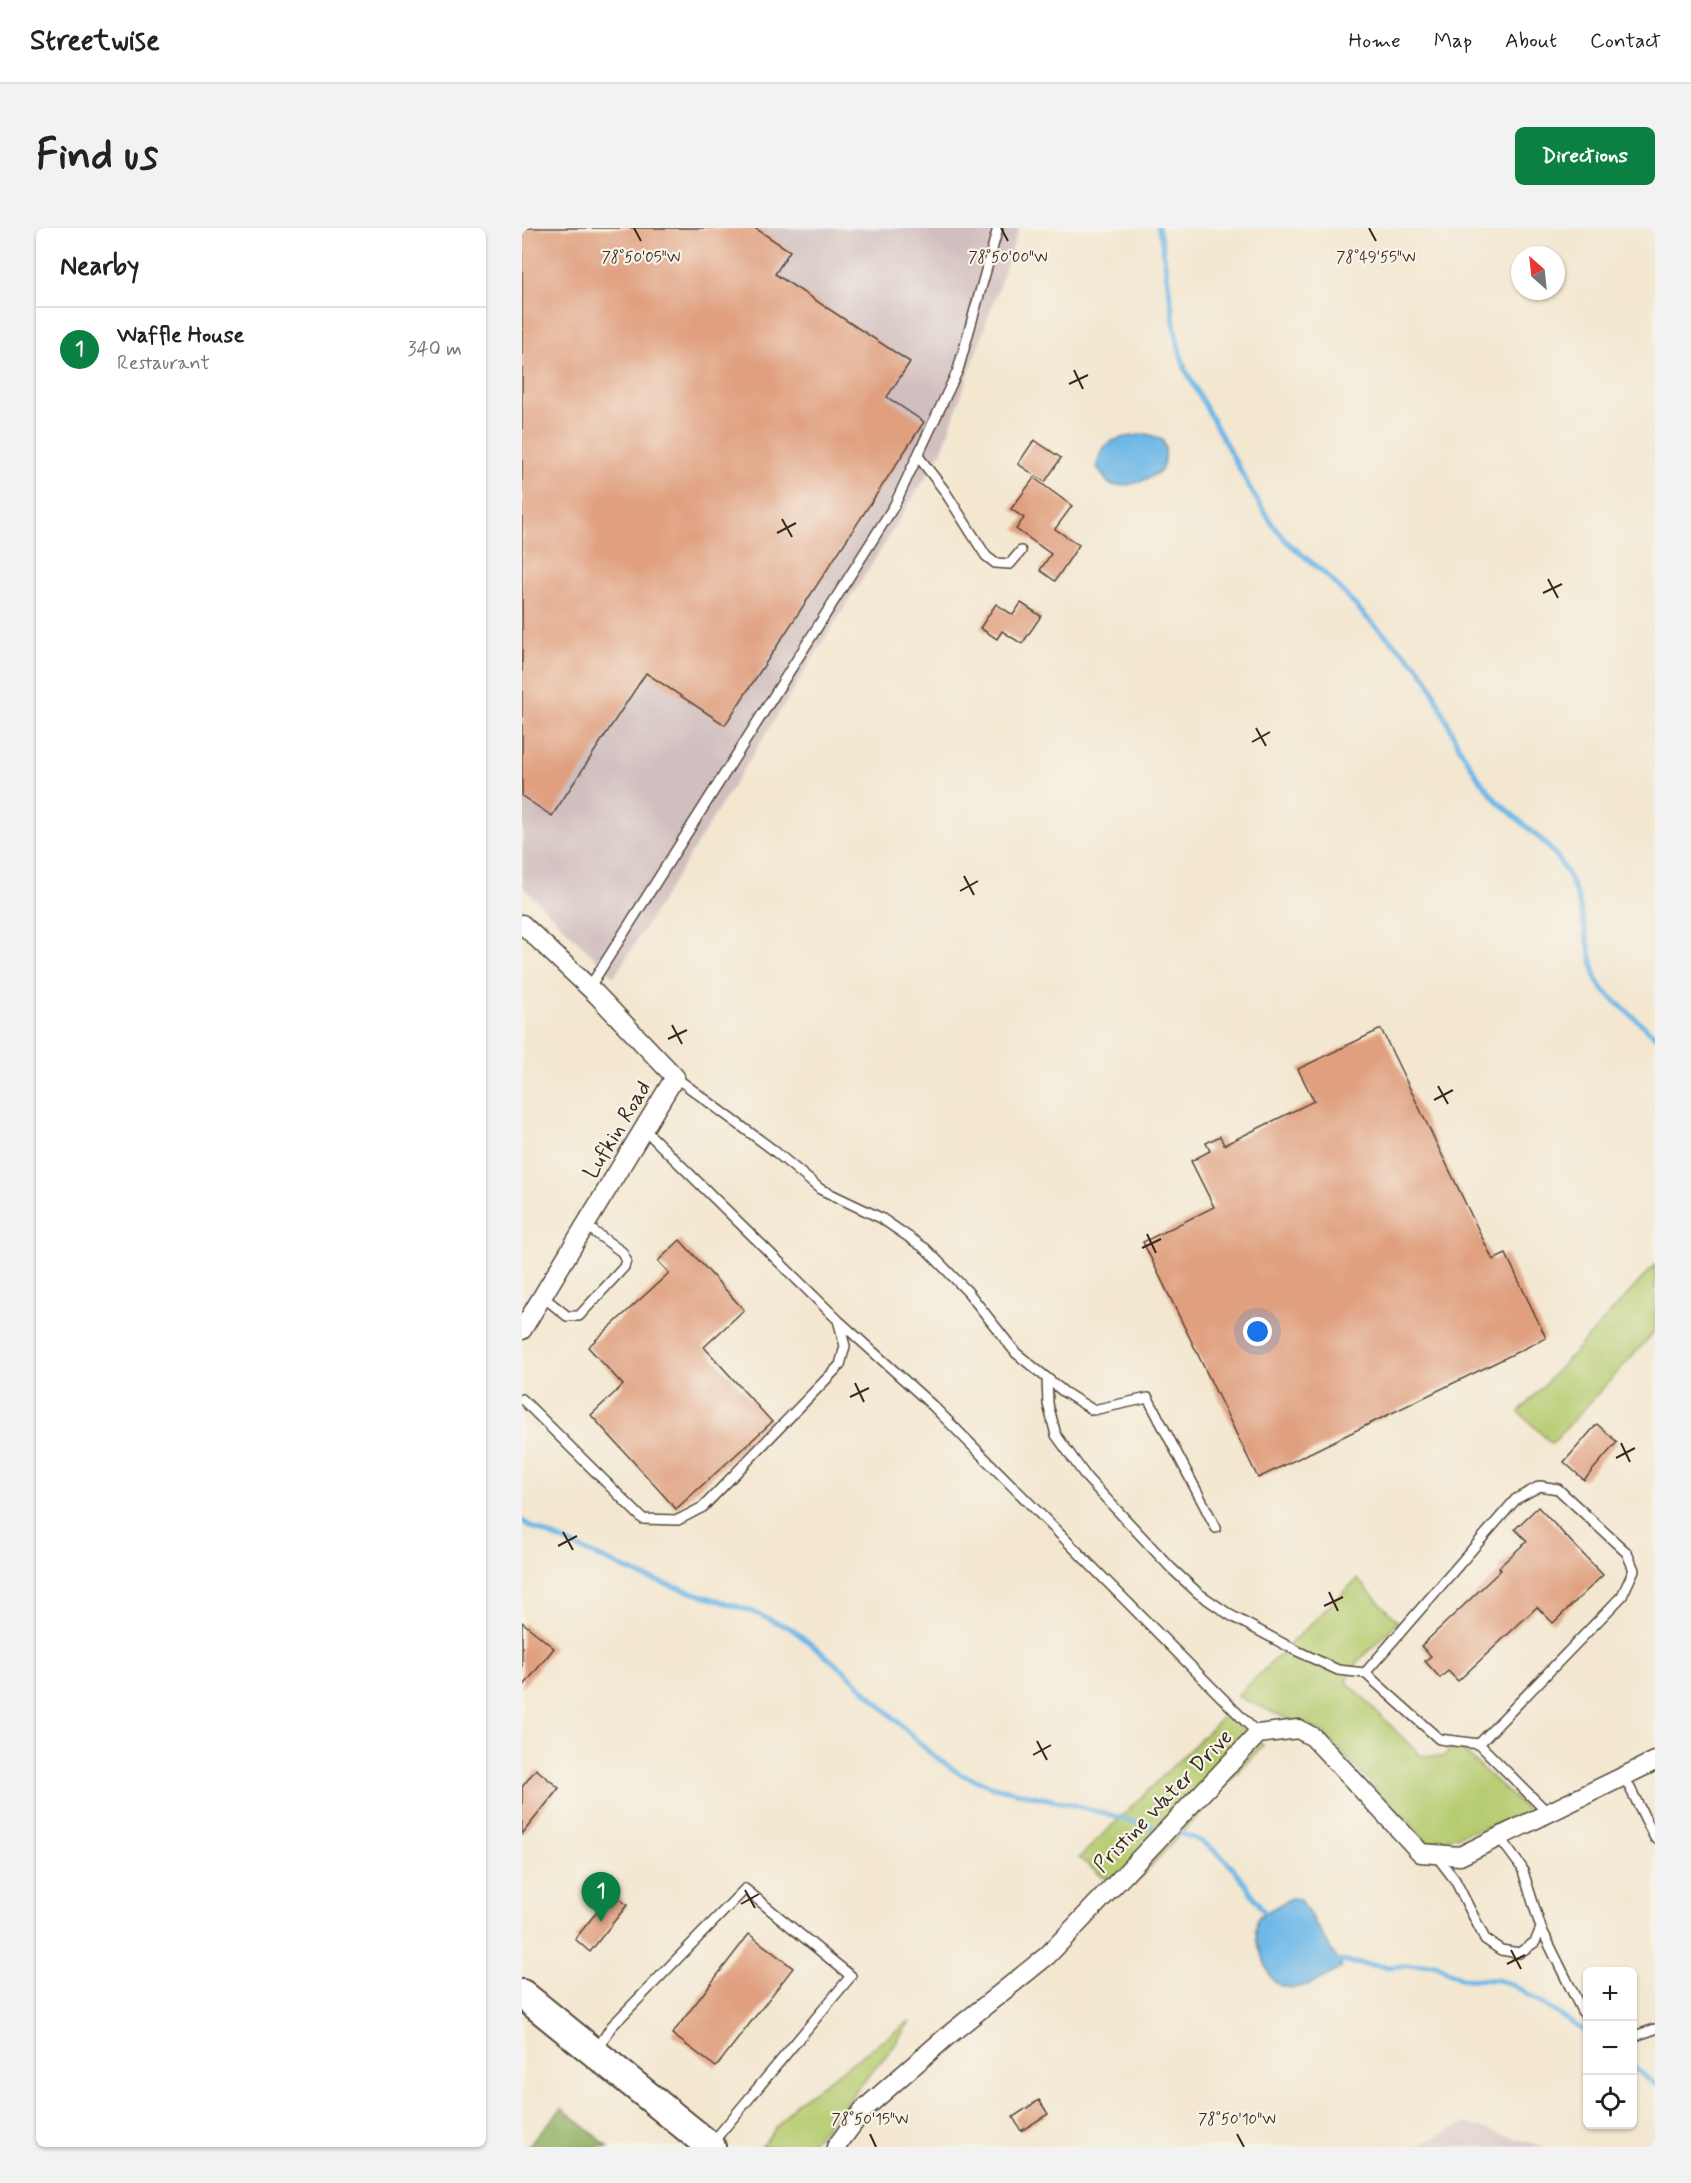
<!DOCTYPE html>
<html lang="en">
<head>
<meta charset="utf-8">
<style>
	body { margin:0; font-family:Mynerve,sans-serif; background:#f2f2f2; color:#222 }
	.controls { position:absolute; right:18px; bottom:18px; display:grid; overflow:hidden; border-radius:9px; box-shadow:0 2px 4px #0004 }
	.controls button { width:54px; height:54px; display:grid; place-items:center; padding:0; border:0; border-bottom:2px solid #e0e0e0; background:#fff; color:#222; font:30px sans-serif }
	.compass { position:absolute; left:989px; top:18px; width:54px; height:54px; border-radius:50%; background:#fff; box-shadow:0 2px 4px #0004; rotate:333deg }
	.you { position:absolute; left:736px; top:1104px; width:21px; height:21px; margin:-15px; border:4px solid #fff; border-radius:50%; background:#1a73e8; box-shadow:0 0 0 9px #1a73e833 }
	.badge { display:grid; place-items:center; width:39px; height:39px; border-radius:50%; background:#0b8043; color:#fff; font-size:20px; font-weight:700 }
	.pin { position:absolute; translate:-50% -50px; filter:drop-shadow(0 2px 3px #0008) }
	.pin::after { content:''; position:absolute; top:32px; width:21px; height:18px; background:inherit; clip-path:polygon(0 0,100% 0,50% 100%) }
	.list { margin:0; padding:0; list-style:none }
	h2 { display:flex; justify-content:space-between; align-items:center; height:78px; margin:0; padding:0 24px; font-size:26px }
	h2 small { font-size:20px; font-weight:400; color:#767676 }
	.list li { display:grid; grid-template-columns:39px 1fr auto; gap:18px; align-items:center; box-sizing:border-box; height:84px; padding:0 24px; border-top:2px solid #e0e0e0 }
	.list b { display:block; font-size:22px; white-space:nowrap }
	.list p { margin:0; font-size:20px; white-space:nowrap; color:#767676 }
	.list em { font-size:20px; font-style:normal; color:#767676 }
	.icon { flex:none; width:33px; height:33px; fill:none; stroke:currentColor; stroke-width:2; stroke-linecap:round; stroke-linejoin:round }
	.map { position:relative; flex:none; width:1133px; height:1919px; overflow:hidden; border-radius:9px }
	header { display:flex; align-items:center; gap:36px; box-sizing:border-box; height:84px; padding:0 30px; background:#fff; border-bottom:2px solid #e0e0e0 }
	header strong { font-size:28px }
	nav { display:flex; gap:33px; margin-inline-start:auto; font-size:21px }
	.intro { display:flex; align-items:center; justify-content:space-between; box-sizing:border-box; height:144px; padding:0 36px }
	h1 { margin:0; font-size:42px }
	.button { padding:15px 27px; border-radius:9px; background:#0b8043; color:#fff; font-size:21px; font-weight:700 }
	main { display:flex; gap:36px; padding:0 36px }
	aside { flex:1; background:#fff; border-radius:9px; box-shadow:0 2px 4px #0004 }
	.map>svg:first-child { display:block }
	.industrial { fill:#d1bfbf }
	.green { fill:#b6cc71; stroke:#787b48; stroke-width:1.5 }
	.forest { fill:#90b063; stroke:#666d40; stroke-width:1.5 }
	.water { fill:#6eb8e7; stroke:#547182; stroke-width:1.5 }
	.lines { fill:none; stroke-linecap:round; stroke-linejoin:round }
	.stream { stroke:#6eb8e7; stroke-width:5 }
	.building { fill:#e0a080 }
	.service-casing { stroke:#574639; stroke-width:12 }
	.minor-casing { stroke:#574639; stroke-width:21 }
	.trunk-casing { stroke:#574639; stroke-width:32 }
	.service { stroke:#fff; stroke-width:9 }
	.minor { stroke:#fff; stroke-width:18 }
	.trunk { stroke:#fff; stroke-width:28 }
	.ticks { fill:none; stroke:#3b2a1e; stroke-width:2 }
	.labels { text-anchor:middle; stroke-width:4.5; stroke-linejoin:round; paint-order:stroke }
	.street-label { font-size:22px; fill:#3b2a1e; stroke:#f7f3e8 }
	.ticks-label { font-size:15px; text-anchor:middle; fill:#3b2a1e; stroke:#f7f3e8; stroke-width:4.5; stroke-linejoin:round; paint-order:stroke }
</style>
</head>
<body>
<header>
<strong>Streetwise</strong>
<nav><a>Home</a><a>Map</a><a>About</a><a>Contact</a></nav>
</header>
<div class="intro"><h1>Find us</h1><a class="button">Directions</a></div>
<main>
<aside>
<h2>Nearby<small></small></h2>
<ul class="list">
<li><span class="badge">1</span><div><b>Waffle House</b><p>Restaurant</p></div><em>340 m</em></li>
</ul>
</aside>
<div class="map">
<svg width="1133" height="1919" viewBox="0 0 1133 1919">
	<rect width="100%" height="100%" fill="#f7f3e8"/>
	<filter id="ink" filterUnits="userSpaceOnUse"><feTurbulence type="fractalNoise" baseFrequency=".0167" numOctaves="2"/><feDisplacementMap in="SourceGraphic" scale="12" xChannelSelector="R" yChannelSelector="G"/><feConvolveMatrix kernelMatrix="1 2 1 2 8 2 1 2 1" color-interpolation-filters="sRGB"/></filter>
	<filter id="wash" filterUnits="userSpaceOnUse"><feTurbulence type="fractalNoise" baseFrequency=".008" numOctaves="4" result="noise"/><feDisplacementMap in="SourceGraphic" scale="24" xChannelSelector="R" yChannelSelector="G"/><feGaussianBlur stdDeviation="1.35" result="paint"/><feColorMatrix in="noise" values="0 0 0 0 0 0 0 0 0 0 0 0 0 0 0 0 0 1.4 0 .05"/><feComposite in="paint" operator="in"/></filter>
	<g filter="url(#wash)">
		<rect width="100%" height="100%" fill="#f3e7d0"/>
		<path class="industrial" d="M0 0H497L420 223 92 749 0 658Z
			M943 1895 1023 1919H893Z"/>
		<path class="green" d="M1133 1037V1103L1030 1216 997 1184Z
			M835 1351 876 1394 836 1433 824 1453 898 1527 920 1529 934 1516 1009 1586 907 1616 798 1502 775 1495 715 1468Z
			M704 1486 741 1517 613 1655 581 1649 557 1630Z
			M388 1793 372 1818 286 1919H239L274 1875Z"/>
		<path class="forest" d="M40 1880 87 1919H5Z"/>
		<path class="water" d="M625 206 640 211C646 222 643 231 639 243 622 253 607 261 587 256L575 239C579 208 599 210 625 206Z
			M769 1670 778 1671 820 1739C804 1749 772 1769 754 1755 747 1750 744 1738 741 1730 734 1712 732 1708 736 1689Z"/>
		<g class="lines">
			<path class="stream" d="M636 0 639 9 655 113 663 141 730 264 748 293 764 313 807 349 844 389 894 436 906 452 936 517 955 548 974 572 1023 615 1036 630 1047 649 1056 670 1074 751 1082 763 1133 808
				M0 1293 12 1300 122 1349 226 1382 270 1401 324 1444 408 1525 438 1546 472 1559 552 1577 641 1602
				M649 1604C657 1606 665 1607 672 1610 704 1624 724 1656 742 1684
				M817 1733 865 1739 913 1736 939 1751 975 1752 989 1756 1066 1805
				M1110 1838 1133 1856"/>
		</g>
		<g id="blocks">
			<path class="building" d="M0 0H233L268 23 253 46 388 134 365 169 402 194 203 497 124 445 30 588 0 568Z
				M512 212 539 230 523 254 496 236Z
				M512 250 550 278 533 301 557 317 533 353 518 342 529 326 494 301 502 290 489 281Z
				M499 375 519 388 500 416 480 403 475 411 458 400 474 376 491 387Z
				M859 801 971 1032 984 1026 1024 1110 736 1250 621 1014 692 979 669 933 688 923 684 915 698 908 702 917 792 873 776 841Z
				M158 1012 222 1082 182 1119 250 1194 154 1281 69 1187 101 1157 66 1119 147 1045 136 1033Z
				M1075 1196 1095 1214 1062 1252 1042 1234Z
				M1016 1279 1081 1347 1031 1395 1015 1379 936 1453 926 1443 918 1450 903 1433 909 1428 899 1418 979 1342 977 1339 1005 1313 993 1301Z
				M0 1394 32 1420 0 1460Z
				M14 1541 37 1560 0 1606V1559Z
				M90 1665 105 1677 68 1724 53 1711Z
				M227 1706 271 1740 194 1839 150 1806Z
				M517 1872 526 1886 499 1903 491 1889Z"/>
		</g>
	</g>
	<g filter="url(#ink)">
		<use href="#blocks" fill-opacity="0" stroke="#574639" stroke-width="1.5"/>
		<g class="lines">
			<defs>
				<path id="service" d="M396 228 422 262 464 328 473 335 488 336 499 323
					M67 760 372 278 436 142 476 0
					M153 849 250 921 298 961 359 990 404 1021 446 1064 494 1125 542 1164 571 1182 626 1170 694 1300
					M20 1068 45 1088H57L102 1039 104 1032 100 1024 63 997
					M317 1093 411 1178 736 1506
					M525 1150 526 1176 534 1207 565 1250 649 1340 676 1365 708 1387 773 1422 816 1442 843 1445 917 1511 957 1516 1026 1585
					M0 1171 121 1291 156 1292 181 1279 318 1137 323 1118 316 1092 122 901
					M843 1445 994 1271 1018 1258 1036 1261 1105 1325 1112 1342 1100 1368 957 1516
					M1102 1548 1133 1610
					M913 1626 933 1652 963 1711 979 1722 997 1725 1013 1714 1019 1700 1000 1640 977 1609
					M1019 1700 1060 1783 1066 1789
					M1110 1809 1133 1801
					M74 1823 89 1799 223 1661 329 1748 190 1915"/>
				<path id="minor" d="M0 696 74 766 153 849 0 1102
					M314 1919 341 1882 423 1810 526 1727 736 1506 776 1501 791 1509 899 1625 938 1628 1133 1533"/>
				<path id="trunk" d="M0 1766 189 1919"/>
			</defs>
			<use href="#service" class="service-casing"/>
			<use href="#minor" class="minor-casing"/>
			<use href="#trunk" class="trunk-casing"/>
			<use href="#service" class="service"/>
			<use href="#minor" class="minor"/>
			<use href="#trunk" class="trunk"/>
		</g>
	</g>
	<path class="ticks" d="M112 0 119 13M479 0 486 13M847 0 854 13M552 142 561 161M547 156 566 147M260 291 270 309M255 305 274 295M1026 351 1036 370M1021 365 1040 356M734 500 744 518M730 514 748 504M442 648 452 667M438 663 456 653M150 797 160 816M146 811 165 802M916 858 926 876M912 872 931 862M625 1006 634 1025M620 1020 639 1011M333 1155 342 1174M328 1169 347 1160M1099 1215 1108 1234M1094 1230 1113 1220M41 1304 51 1322M36 1318 55 1308M807 1364 816 1383M802 1378 821 1369M515 1513 525 1532M511 1527 529 1517M223 1662 233 1680M219 1676 237 1666M989 1722 999 1741M985 1736 1003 1727M348 1906 354 1919M715 1906 722 1919"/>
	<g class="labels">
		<g class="street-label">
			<text transform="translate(94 901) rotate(-59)" y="8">Lufkin Road</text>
			<text transform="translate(640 1572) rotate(-46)" y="8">Pristine Water Drive</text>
		</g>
	</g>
	<g class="ticks-label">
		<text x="119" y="34">78°50'05"W</text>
		<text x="486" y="34">78°50'00"W</text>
		<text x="854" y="34">78°49'55"W</text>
		<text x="348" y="1896">78°50'15"W</text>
		<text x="715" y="1896">78°50'10"W</text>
	</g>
</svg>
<div class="controls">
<button>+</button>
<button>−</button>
<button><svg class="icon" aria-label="locate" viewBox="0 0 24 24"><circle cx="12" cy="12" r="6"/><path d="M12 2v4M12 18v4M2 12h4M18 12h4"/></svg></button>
</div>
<svg class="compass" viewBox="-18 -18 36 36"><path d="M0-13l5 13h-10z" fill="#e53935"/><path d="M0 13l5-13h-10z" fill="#767676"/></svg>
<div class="you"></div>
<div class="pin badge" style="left:79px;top:1694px">1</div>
</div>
</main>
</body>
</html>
